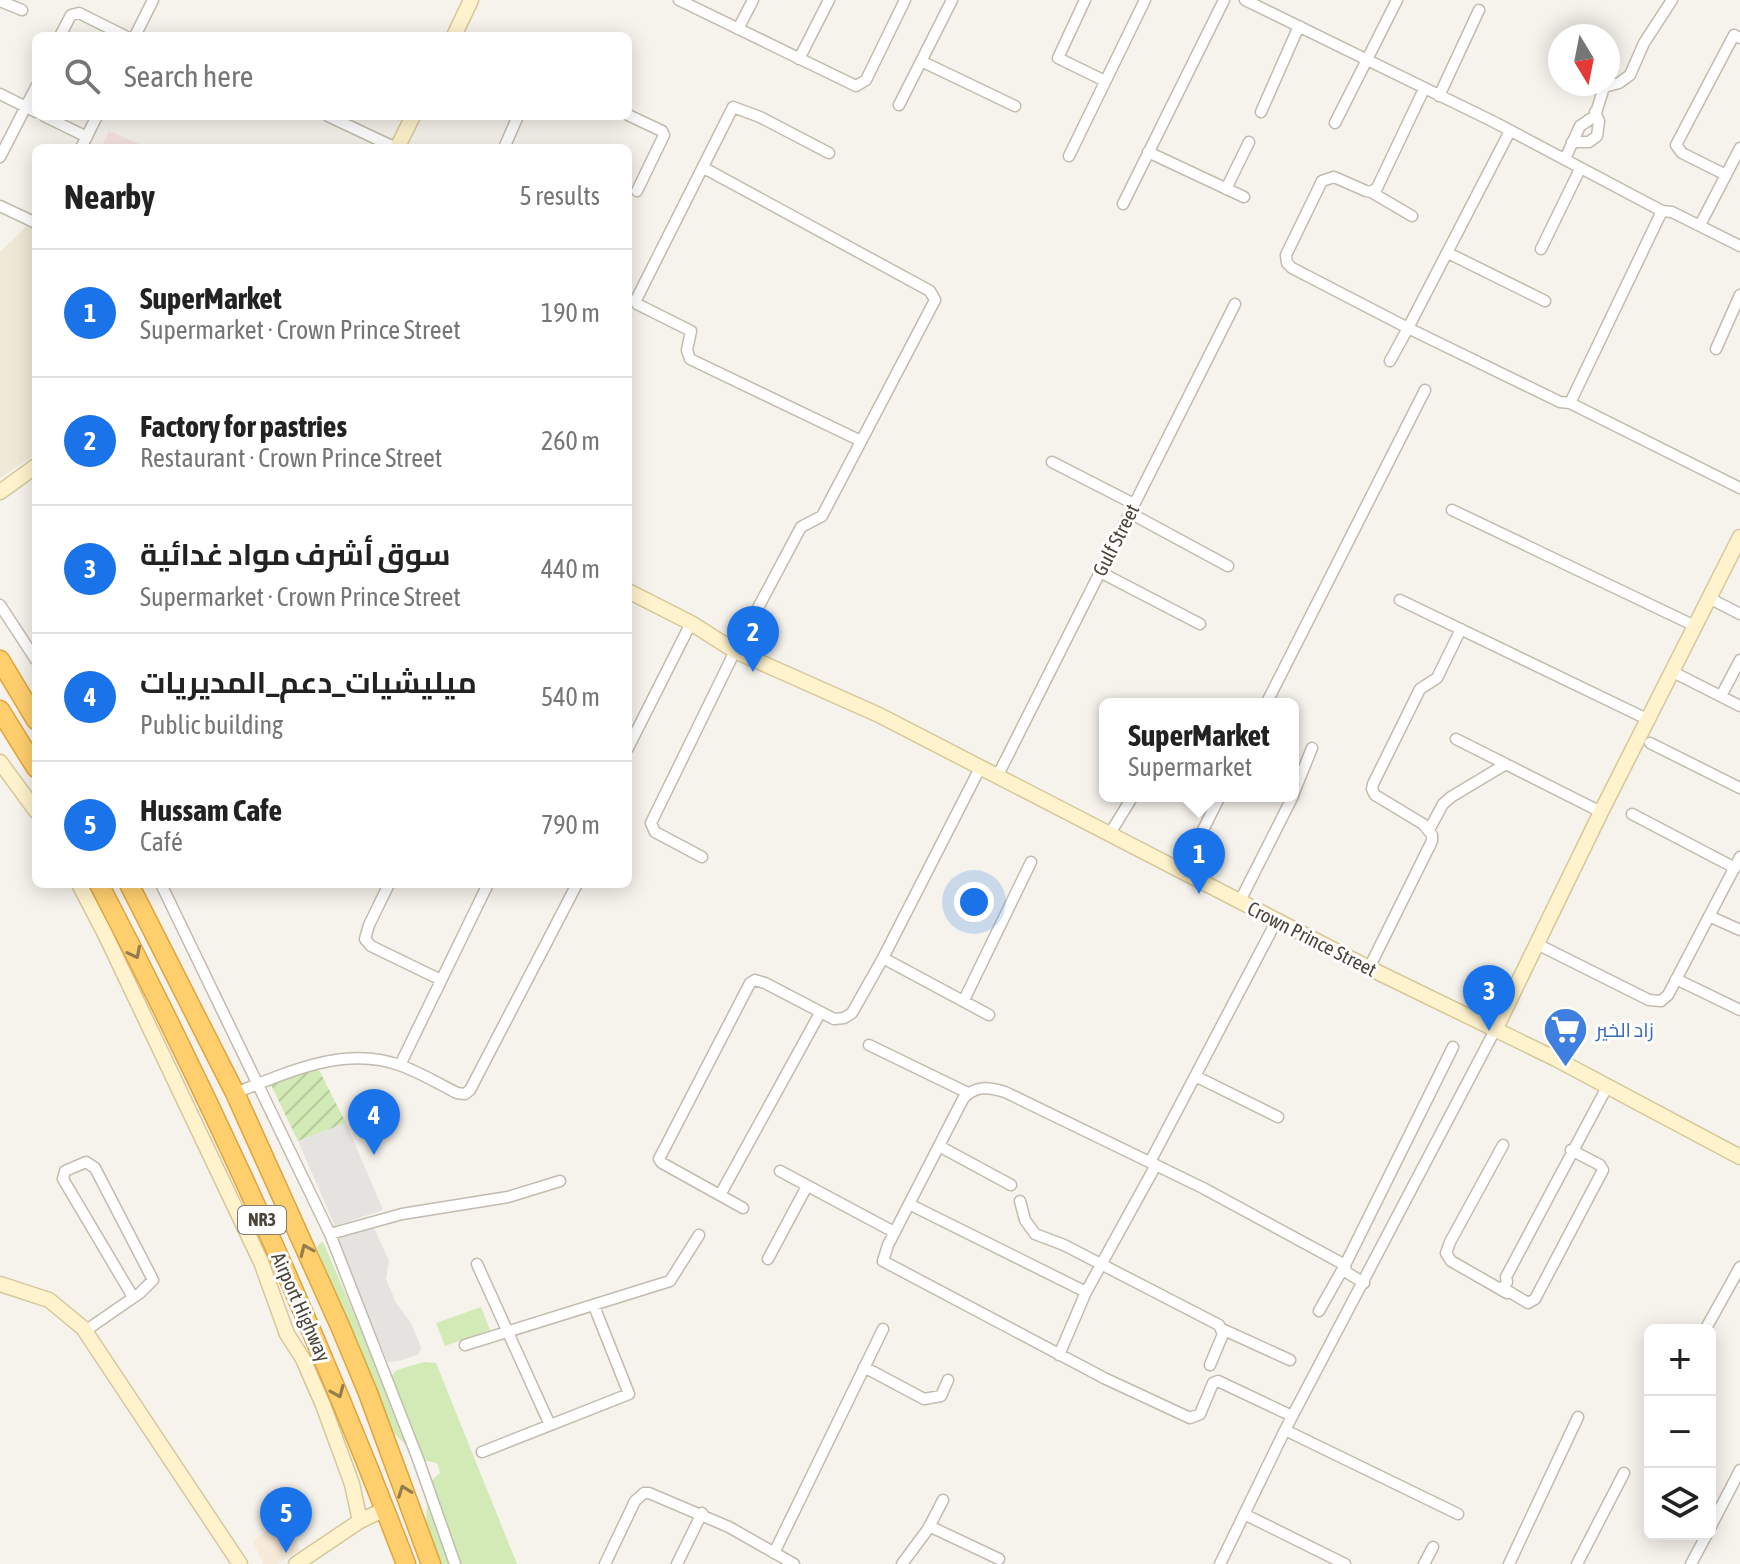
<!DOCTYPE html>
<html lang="en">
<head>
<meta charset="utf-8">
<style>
	body { margin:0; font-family:"Asap Condensed",Cairo,sans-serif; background:#f2f2f2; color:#222 }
	.controls { position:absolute; right:24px; bottom:24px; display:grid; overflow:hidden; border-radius:12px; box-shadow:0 4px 20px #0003 }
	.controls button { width:72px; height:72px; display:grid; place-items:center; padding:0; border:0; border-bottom:2px solid #e0e0e0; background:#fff; color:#222; font:40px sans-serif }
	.compass { position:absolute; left:1548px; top:24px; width:72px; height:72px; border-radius:50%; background:#fff; box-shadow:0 4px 20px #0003; rotate:170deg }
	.you { position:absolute; left:974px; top:902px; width:28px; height:28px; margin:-20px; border:6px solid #fff; border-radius:50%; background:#1a73e8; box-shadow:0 0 0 12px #1a73e833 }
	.badge { display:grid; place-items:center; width:52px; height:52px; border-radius:50%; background:#1a73e8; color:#fff; font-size:26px; font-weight:700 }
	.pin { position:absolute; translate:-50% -66px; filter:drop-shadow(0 2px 4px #0008) }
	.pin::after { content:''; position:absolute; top:42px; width:28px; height:24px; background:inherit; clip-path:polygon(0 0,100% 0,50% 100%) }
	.popup { position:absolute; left:1099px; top:698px; width:200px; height:104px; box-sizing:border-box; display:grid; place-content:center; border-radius:12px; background:#fff; filter:drop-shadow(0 2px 6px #0005); font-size:26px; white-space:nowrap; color:#767676 }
	.popup b { font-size:30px; color:#222 }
	.popup::after { content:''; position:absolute; left:50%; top:100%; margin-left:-16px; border:16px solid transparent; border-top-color:#fff }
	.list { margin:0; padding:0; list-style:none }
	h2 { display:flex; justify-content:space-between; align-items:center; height:104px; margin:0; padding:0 32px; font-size:34px }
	h2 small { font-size:26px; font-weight:400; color:#767676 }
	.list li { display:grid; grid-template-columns:52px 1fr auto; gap:24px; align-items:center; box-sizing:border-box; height:128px; padding:0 32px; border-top:2px solid #e0e0e0 }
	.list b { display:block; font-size:30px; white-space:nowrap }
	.list p { margin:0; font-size:26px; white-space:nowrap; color:#767676 }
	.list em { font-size:26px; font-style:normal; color:#767676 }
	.icon { flex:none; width:44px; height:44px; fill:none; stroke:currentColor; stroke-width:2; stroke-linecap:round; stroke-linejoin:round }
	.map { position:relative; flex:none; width:1740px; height:1564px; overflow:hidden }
	.search { position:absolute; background:#fff; box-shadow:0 4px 20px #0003; left:32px; top:32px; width:600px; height:88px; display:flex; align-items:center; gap:20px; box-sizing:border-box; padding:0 28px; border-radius:12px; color:#767676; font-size:30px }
	.panel { position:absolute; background:#fff; box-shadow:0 4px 20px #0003; left:32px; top:144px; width:600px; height:744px; border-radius:12px }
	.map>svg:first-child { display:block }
	.commercial { fill:#f7ead8 }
	.education { fill:#efe8d6 }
	.medical { fill:#f6e3e0 }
	.grass { fill:#d2eab5 }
	.garden { fill:url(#garden-furrows) }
	.parking { fill:#e5e3e0 }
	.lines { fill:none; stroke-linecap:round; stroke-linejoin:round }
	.street-casing { stroke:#c2bbae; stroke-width:13 }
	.secondary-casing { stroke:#d6c79b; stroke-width:17 }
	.highway-casing { stroke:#e0a43c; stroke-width:21 }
	.street { stroke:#fff; stroke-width:10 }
	.secondary { stroke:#fff3cd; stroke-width:14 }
	.highway { stroke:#ffcf6e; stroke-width:18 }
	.oneway { stroke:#937c4e }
	.labels { text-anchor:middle; stroke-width:6; stroke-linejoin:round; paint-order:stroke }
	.shield { fill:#fff; stroke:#817c74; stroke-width:2 }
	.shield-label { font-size:18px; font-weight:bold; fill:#4b4439 }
	.street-label { font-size:20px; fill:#4b4439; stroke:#fff }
	.shop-label { font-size:20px; fill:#366cbe; stroke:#fff; text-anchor:start }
</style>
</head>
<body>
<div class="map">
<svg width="1740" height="1564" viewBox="0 0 1740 1564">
	<defs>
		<pattern id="garden-furrows" width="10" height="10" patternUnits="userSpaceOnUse" patternTransform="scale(2)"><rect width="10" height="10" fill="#d2eab5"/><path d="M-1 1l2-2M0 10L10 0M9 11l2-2" fill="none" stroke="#b6ca9c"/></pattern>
	</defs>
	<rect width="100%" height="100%" fill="#f6f3ec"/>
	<path class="commercial" d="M285 1517 300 1550 277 1564H263L253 1541Z"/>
	<path class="education" d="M29 224 36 229V454L0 478V252Z"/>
	<path class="medical" d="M109 131 149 148H101Z"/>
	<path class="grass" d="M323 1242 378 1368 407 1446 394 1433 317 1248 320 1243Z
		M481 1307 490 1330 445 1346 436 1323Z
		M424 1362 436 1363 517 1564H459L431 1481 440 1473 437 1463 421 1460 391 1376 397 1370Z
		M427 1505 450 1564H441L426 1523Z"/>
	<path class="garden" d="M318 1068 346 1123 298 1141 271 1085Z"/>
	<path class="parking" d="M346 1123 383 1210 335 1226 298 1141Z
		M367 1226 375 1230 389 1261 386 1279 396 1303 411 1323 421 1347 419 1354 399 1361 388 1362 334 1238Z"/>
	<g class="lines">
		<defs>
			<path id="street" d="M679 0 856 86 866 80 905 0
				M1085 0 1058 58 1105 81
				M1245 0 1494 122 1662 211 1672 212 1740 246
				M0 1 22 10
				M738 29 753 0
				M60 36 71 15 79 13 125 36
				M135 36 153 0
				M799 59 829 0
				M921 61 1015 106
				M1424 89 1377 188 1371 192 1366 191 1334 177 1322 181 1286 255 1287 263 1292 268 1408 328 1510 131
				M0 94 36 112
				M1439 96 1479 10
				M899 105 952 0
				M1261 112 1299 26
				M628 115 662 131 664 135 637 191
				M44 116 87 137
				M328 116 396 148
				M1335 123 1397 0
				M1572 142H1589L1597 136 1599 121 1595 112
				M81 148 97 116
				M504 148 518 116
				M1148 152 1244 197
				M829 153 760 117 733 107 636 300 637 304 691 331 687 350 690 359 861 441
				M1069 156 1145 0
				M0 157 36 87
				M1565 159 1580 126 1595 116 1604 87 1619 83 1630 75 1644 43 1672 0
				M1726 175 1682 153 1676 145 1734 35 1740 38
				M1226 189 1249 142
				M1371 192 1412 216
				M1123 204 1224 0
				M0 206 36 223
				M1700 225 1740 148
				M1541 249 1580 169
				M1448 253 1545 301
				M1716 349 1740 295
				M1390 361 1408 328 1560 402 1570 403 1662 211
				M1570 403 1740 488
				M1052 462 1134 504
				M1452 510 1695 626
				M1130 513 1228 566
				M1100 572 1200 624
				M1709 598 1740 614
				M1400 600 1649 720
				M0 605 36 660
				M1673 672 1740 706
				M1721 696 1740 660
				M1266 704 1425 390
				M1456 739 1601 812
				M1650 743 1740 788
				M628 748 691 623
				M997 777 1235 304
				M1293 795 1312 748
				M1632 814 1735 868
				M1429 830 1443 804 1451 797 1506 764
				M1109 835 1133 796
				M702 857 655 832 651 823 735 651 801 527 822 516 935 300 930 291 704 168
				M1182 872 1220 796
				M161 884 330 1234 418 1459 455 1564
				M389 884 369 925 365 939 371 946 439 979
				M1240 901 1293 796
				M1709 916 1740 930
				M1537 944 1649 1000 1661 1001 1668 995 1740 857
				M883 958 989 1015
				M1369 968 1432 841V835L1423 824 1375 795 1372 789 1373 784 1420 689 1437 678 1461 629
				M1676 979 1740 1010
				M964 1000 1031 862
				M869 1045 968 1093
				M400 1065 488 884
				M1195 1076 1278 1117
				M235 1093C287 1073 345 1044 402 1066 421 1073 439 1084 457 1093L465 1094 470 1090 577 884
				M1503 1145 1450 1242 1446 1253 1451 1261 1507 1293
				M939 1146 1011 1185
				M1571 1150 1600 1165 1603 1170 1535 1299 1528 1303 1503 1288 1507 1282 1506 1277 1607 1087
				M1150 1162 1277 920
				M780 1171 894 1232
				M720 1195 820 1013
				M1020 1201 1025 1220 1035 1234 1064 1245 1219 1325 1223 1334 1210 1365
				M909 1204 1086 1292
				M743 1208 662 1163 659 1159 750 983 755 980 765 983 834 1019 844 1018 852 1013 883 958 980 768
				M330 1234 402 1214 508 1197 560 1181
				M768 1259 807 1186
				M477 1264 550 1425
				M1319 1311 1345 1265 1453 1047
				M1222 1329 1290 1360
				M1705 1330 1740 1267
				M85 1331 140 1293 153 1280 95 1168 86 1162 65 1171 63 1179 133 1297
				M465 1345 670 1281 699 1235
				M1059 1355 1086 1292 1156 1165
				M864 1367 924 1399 941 1396 948 1380
				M1292 1416 1218 1381 1213 1383 1200 1414 1190 1418 1104 1378 883 1261 888 1245 963 1099C975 1085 989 1087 1005 1092L1203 1188 1345 1265 1346 1272 1364 1283
				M1285 1430 1458 1514
				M482 1452 629 1394 594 1306
				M1244 1514 1345 1564
				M929 1526 999 1559
				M1710 1528 1740 1470
				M774 1553 883 1329
				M605 1564 635 1501 644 1493H649L729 1527 794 1564
				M677 1564 702 1513
				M902 1564 928 1529 943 1500
				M1220 1564 1285 1430 1495 1030
				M1424 1564 1433 1547
				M1509 1564 1578 1417
				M1577 1564 1624 1473
				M1691 1564 1707 1534"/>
			<path id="secondary" d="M454 36 471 0
				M397 148 413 116
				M0 492 36 466
				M628 591 691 623 735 651 879 715 1369 968 1556 1059 1740 1157
				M0 762 36 811
				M79 884 105 934 261 1262 287 1334 303 1359 323 1405 352 1484 360 1521
				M1495 1030 1601 812 1740 537
				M0 1284 49 1300 83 1328 240 1564
				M296 1564 360 1521 385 1509"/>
			<path id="highway" d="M0 660 36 720
				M0 710 36 768
				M99 884C214 1105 317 1331 406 1564
				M129 884 235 1093 340 1326 368 1393 431 1564"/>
		</defs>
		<use href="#street" class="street-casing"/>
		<use href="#secondary" class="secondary-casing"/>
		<use href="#highway" class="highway-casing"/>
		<use href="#street" class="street"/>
		<use href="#secondary" class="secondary"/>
		<use href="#highway" class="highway"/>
	</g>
	<defs><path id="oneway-chevron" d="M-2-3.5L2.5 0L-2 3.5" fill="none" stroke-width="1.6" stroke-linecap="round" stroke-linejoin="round" transform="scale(2)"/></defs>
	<g class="oneway">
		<use href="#oneway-chevron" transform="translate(135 953) rotate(63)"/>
		<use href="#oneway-chevron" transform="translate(306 1250) rotate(-114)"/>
		<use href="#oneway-chevron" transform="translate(338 1392) rotate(67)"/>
		<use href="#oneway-chevron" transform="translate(404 1491) rotate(-110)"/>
	</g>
	<defs>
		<symbol id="supermarket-pin" viewBox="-11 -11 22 30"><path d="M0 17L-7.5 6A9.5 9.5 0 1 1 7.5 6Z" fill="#3f7fe0" stroke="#fff"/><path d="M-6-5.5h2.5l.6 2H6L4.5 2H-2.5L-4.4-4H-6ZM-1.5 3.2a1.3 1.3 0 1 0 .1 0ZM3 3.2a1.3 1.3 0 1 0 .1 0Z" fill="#fff"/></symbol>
	</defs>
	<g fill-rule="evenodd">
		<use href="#supermarket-pin" x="1540" y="1004" width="51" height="69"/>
	</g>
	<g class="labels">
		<rect class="shield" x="238" y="1206" width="48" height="28" rx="6"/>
		<g class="shield-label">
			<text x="262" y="1226">NR3</text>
		</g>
		<g class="street-label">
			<text transform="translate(1116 540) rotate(-63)" y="7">Gulf Street</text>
			<text transform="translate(1312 939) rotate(27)" y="7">Crown Prince Street</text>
			<text transform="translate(301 1307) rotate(66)" y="7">Airport Highway</text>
		</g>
		<g class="shop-label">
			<text x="1596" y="1037">زاد الخير</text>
		</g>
	</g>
</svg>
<div class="controls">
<button>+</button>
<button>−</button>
<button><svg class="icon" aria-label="layers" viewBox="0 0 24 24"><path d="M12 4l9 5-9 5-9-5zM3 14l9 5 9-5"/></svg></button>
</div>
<svg class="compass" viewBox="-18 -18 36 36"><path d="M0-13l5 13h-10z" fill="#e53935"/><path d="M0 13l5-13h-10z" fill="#767676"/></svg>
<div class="you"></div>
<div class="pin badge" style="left:1199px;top:894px">1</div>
<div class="popup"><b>SuperMarket</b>Supermarket</div>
<div class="pin badge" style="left:753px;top:672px">2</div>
<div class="pin badge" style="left:1489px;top:1031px">3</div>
<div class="pin badge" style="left:374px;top:1155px">4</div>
<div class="pin badge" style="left:286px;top:1553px">5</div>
<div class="search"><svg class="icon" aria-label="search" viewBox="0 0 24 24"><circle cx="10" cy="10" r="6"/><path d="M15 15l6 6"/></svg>Search here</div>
<section class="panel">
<h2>Nearby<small>5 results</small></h2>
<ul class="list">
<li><span class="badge">1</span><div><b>SuperMarket</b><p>Supermarket · Crown Prince Street</p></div><em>190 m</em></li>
<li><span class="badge">2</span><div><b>Factory for pastries</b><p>Restaurant · Crown Prince Street</p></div><em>260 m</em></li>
<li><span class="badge">3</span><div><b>سوق أشرف مواد غدائية</b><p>Supermarket · Crown Prince Street</p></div><em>440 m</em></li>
<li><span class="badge">4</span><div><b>ميليشيات_دعم_المديريات</b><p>Public building</p></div><em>540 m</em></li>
<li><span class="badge">5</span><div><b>Hussam Cafe</b><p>Café</p></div><em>790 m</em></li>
</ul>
</section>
</div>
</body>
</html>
